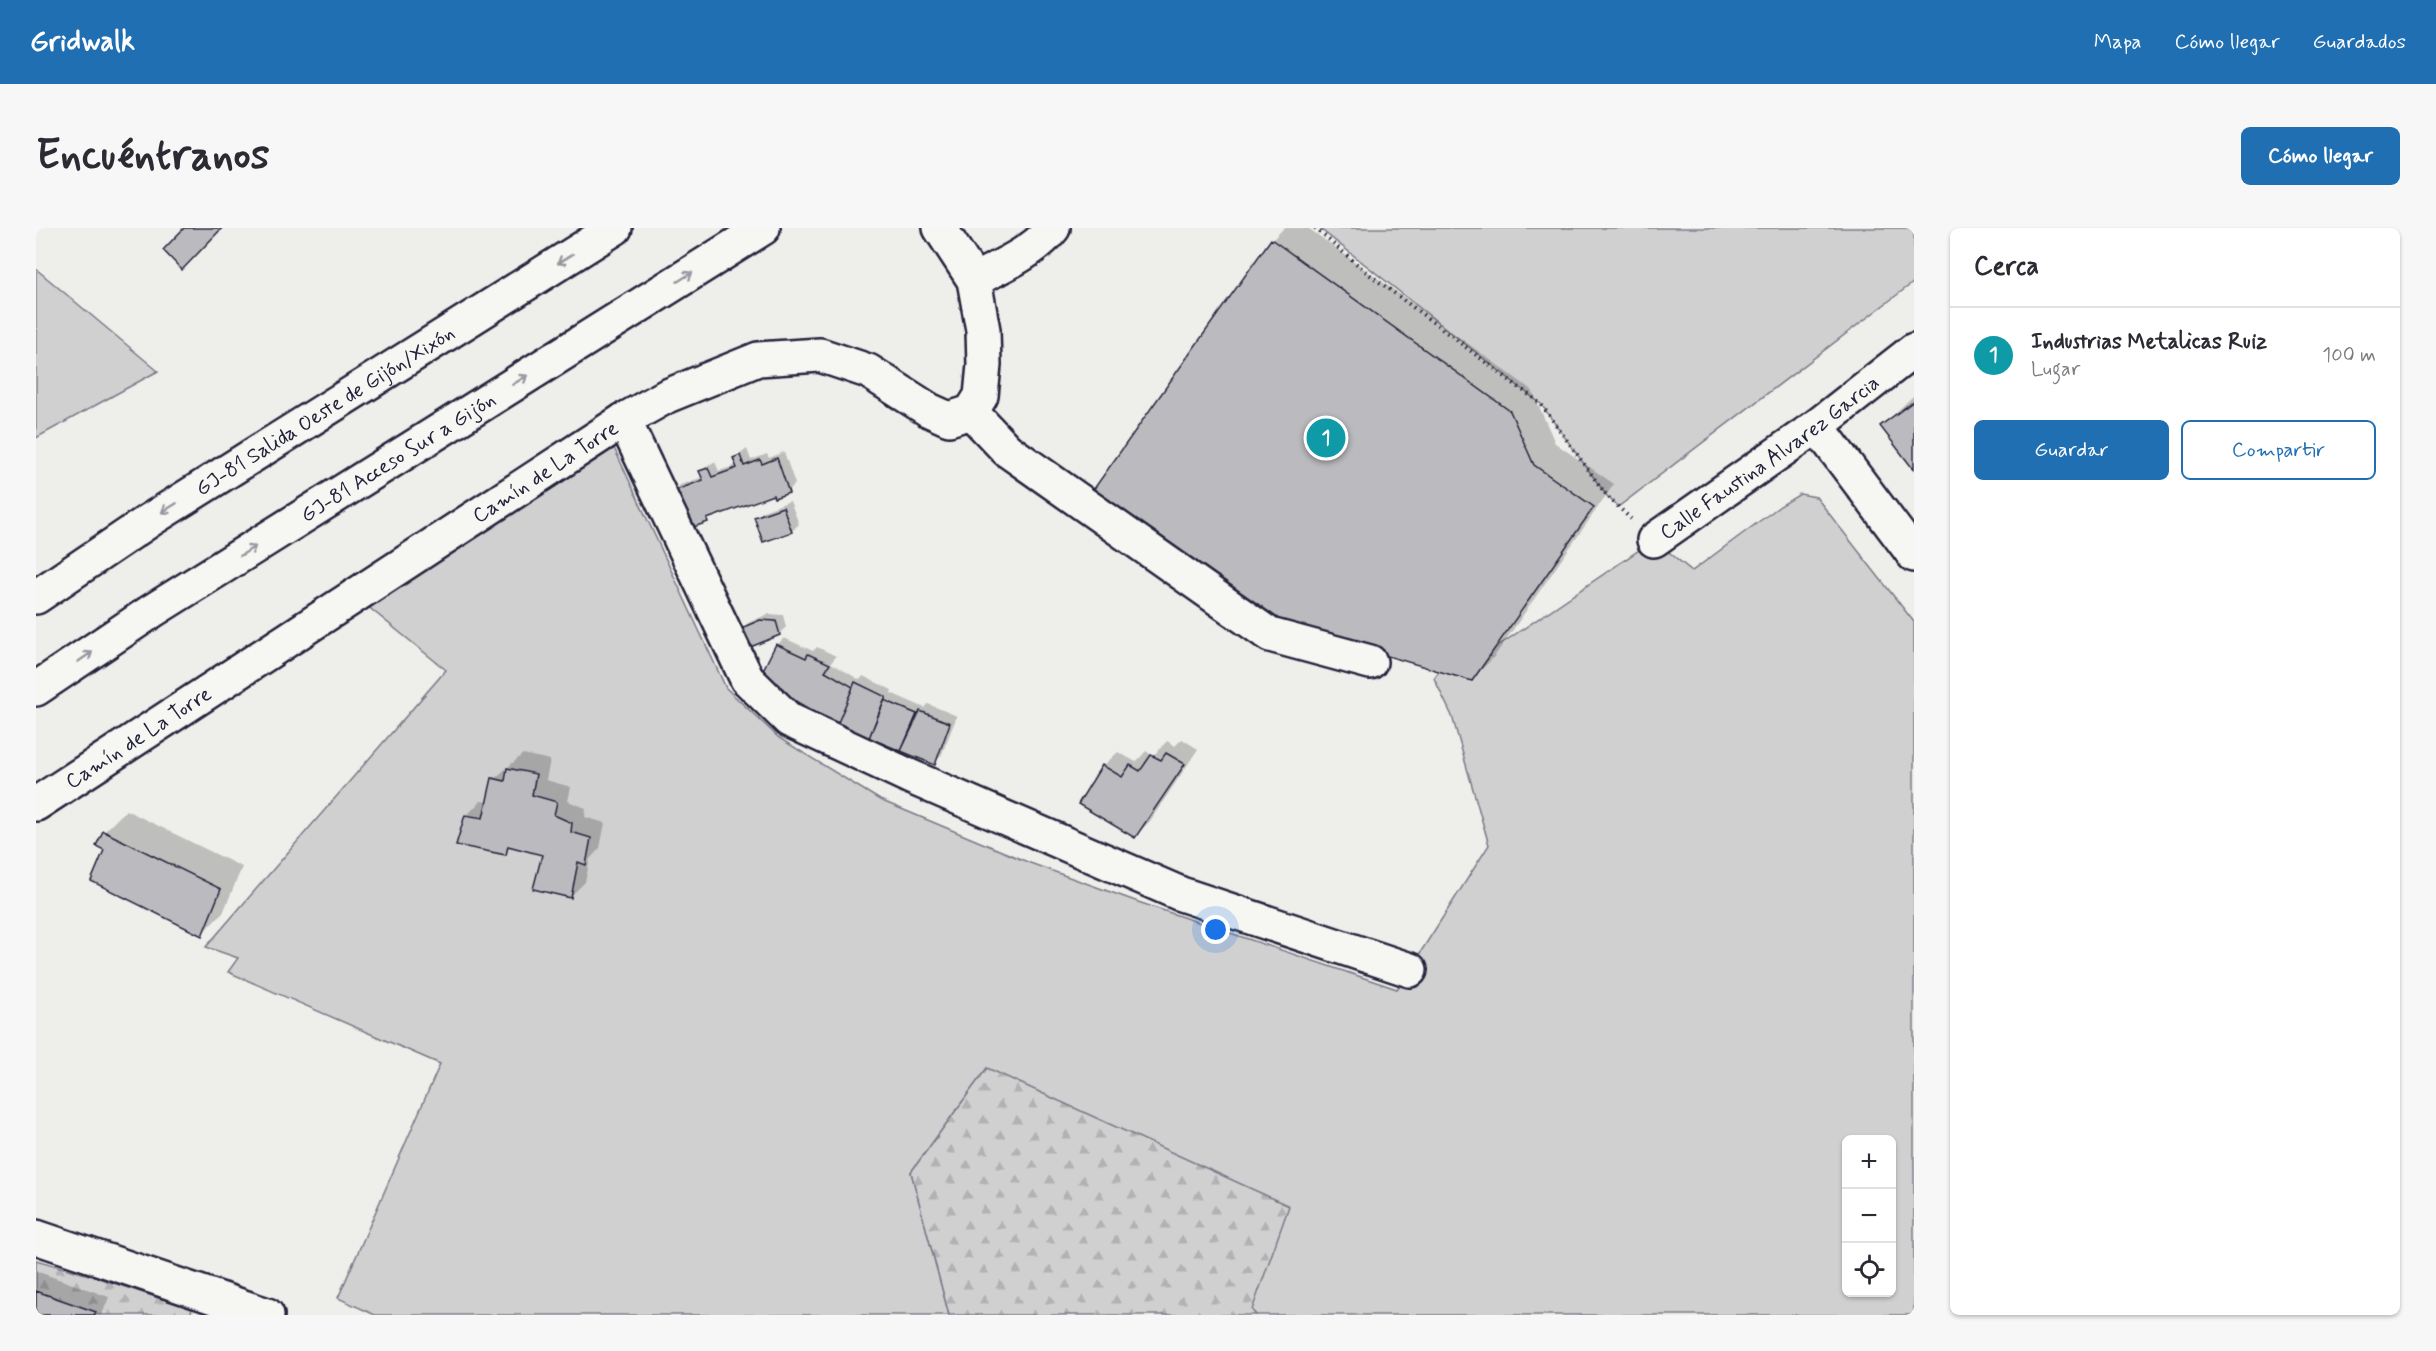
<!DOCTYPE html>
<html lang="es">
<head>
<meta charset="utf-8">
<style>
	body { margin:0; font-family:Mynerve,sans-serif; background:#f7f7f7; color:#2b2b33 }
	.controls { position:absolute; right:18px; bottom:18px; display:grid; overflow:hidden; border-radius:9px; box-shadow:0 2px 4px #0004 }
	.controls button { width:54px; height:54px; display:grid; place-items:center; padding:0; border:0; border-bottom:2px solid #e1e1e2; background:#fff; color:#2b2b33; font:30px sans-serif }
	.you { position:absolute; left:1180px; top:702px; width:21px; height:21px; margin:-15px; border:4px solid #fff; border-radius:50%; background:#1a73e8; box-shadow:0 0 0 9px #1a73e833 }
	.badge { display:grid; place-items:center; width:39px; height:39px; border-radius:50%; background:#1f6fb2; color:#fff; font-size:20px; font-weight:700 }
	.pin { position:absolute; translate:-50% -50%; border:3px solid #fff; box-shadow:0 2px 6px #0006 }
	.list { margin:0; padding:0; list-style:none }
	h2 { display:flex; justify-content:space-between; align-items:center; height:78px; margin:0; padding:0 24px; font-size:26px }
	h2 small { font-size:20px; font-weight:400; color:#7c7c81 }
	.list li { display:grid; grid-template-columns:39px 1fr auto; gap:18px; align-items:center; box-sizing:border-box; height:96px; padding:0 24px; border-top:2px solid #e1e1e2 }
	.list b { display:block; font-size:22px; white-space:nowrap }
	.list p { margin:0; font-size:20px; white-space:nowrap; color:#7c7c81 }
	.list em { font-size:20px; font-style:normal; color:#7c7c81 }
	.actions { display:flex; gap:12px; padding:18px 24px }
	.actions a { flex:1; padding:14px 0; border:2px solid #1f6fb2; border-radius:9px; text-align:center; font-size:21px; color:#1f6fb2 }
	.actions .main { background:#1f6fb2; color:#fff }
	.icon { flex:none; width:33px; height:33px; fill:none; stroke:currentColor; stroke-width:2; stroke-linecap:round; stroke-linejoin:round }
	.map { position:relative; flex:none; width:1878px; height:1087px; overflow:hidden; border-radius:9px }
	header { display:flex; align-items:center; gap:36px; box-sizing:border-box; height:84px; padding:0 30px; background:#1f6fb2; color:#fff }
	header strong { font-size:28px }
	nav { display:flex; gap:33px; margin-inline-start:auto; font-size:21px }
	.intro { display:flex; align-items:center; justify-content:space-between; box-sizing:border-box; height:144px; padding:0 36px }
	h1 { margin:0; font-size:42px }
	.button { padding:15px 27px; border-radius:9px; background:#1f6fb2; color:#fff; font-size:21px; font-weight:700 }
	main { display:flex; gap:36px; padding:0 36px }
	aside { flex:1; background:#fff; border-radius:9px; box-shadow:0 2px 4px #0004 }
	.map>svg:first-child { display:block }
	.green { fill:#d0d0d1; stroke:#797986; stroke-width:1.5; fill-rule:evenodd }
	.forest { fill:url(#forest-firs); stroke:#797986; stroke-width:1.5 }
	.shadow { fill:#0003 }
	.building { fill:#bbbbbf; stroke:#22223b; stroke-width:1.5 }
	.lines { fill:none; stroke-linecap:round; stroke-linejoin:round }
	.minor-casing { stroke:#22223b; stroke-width:38 }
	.highway-casing { stroke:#22223b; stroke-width:38 }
	.path { stroke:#22223b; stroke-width:4; stroke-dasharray:1.5 4.5; stroke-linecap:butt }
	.minor { stroke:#f6f6f2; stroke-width:33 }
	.highway { stroke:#f6f6f2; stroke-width:33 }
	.oneway { stroke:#9797a0 }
	.labels { text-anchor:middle; stroke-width:6; stroke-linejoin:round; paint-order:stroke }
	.street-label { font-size:21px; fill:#22223b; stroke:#f6f6f2 }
</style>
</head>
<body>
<header>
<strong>Gridwalk</strong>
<nav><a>Mapa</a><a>Cómo llegar</a><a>Guardados</a></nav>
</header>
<div class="intro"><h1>Encuéntranos</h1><a class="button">Cómo llegar</a></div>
<main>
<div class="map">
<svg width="1878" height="1087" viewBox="0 0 1878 1087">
	<defs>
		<pattern id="forest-firs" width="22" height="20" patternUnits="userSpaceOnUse" patternTransform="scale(1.5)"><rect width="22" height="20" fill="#d0d0d1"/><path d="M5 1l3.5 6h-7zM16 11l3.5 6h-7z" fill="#b2b2b4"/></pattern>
	</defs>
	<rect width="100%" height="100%" fill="#eeeeeb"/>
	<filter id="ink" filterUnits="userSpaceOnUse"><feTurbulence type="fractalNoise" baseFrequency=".0167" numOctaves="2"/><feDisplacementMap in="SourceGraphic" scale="12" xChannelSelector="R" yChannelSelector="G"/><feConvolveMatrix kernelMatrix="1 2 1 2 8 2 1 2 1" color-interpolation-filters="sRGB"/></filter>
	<g filter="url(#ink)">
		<path class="green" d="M1283 0H1878V54L1582 279 1571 268 1505 176Z
			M0 41 122 143 0 210Z
			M578 220 690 460 743 510 844 572 994 635 1105 675 1361 761 1453 617 1416 488 1398 450 1403 443 1436 453 1459 420 1618 312 1656 343 1744 278 1764 266 1780 269 1878 394V1087H1220L951 840 875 944 913 1087H339L302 1070 404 836 192 744 202 730 170 719 410 442 330 377ZM1810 912H1856V1064H1810Z"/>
		<path class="forest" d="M951 840 1253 978 1216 1082 1220 1087H913L875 944Z
			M0 1032 53 1047 156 1081 154 1087H0Z"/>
		<path class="shadow" d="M1248 0H1272L1496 162 1519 215 1578 256 1458 429 1436 451 1236 12Z
			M1878 167V240L1846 198Z
			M711 221 715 232 731 226 733 230 748 224 759 256 752 263 738 265 675 288 671 292 637 264 644 257 667 249 665 244 672 237 679 234 683 243 701 237 699 230Z
			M754 273 763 296 756 303 720 290 727 283Z
			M732 386 747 387 750 399 743 406 705 402 712 395Z
			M748 410 777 423 781 419 800 428 795 435 824 452 827 448 856 462 855 465 889 480 892 476 921 488 905 528 898 535 802 495 741 417Z
			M1146 511 1162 521 1114 593 1099 608 1067 538 1082 524 1100 534 1110 523 1117 528 1131 513 1139 518Z
			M487 526 514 532 510 552 535 559 532 573 550 580 549 589 569 595 564 620 554 631 549 654 534 669 508 626 476 618 469 625 430 588 445 573 452 574 458 551Z
			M90 582 206 639 187 685 165 706 68 604Z
			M0 1043 73 1069 66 1087H0Z"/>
		<path class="building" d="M148 0H186L146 42 127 22Z
			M1235 11 1474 183 1498 237 1558 279 1436 453 1247 397 1055 265Z
			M1878 173V242L1844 198Z
			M704 227 708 238 724 232 726 236 741 230 753 265 738 270 737 267 671 291 672 294 649 302 635 264 667 252 663 243 672 240 676 249 701 240 697 230Z
			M747 279 756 304 727 314 718 289Z
			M724 392 740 393 744 407 712 420 703 401Z
			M740 416 770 430 772 426 794 436 789 443 817 459 801 497 742 463 725 446Z
			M819 454 850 469 833 510 801 497Z
			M848 472 881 486 865 523 833 510Z
			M884 483 914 495 899 537 865 523Z
			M1130 525 1149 536 1099 610 1042 576 1066 537 1086 549 1094 537 1104 543 1115 527 1125 532Z
			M471 540 500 546 496 567 521 574 518 587 536 595 535 604 555 610 550 637 542 634 535 670 497 661 506 627 472 618 470 627 420 617 429 587 447 590 456 550 469 553Z
			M67 603 185 661 166 708 55 653 68 622 60 618Z
			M0 1063 60 1084 58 1087H0Z"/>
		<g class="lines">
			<defs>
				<g id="minor">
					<path d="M938 52C965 38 998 24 1017 0"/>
					<path d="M935 184 971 222 1234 407 1334 434"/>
					<path d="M588 192 711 451 753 492 875 549 1145 666 1374 742"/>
					<path d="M1781 198 1878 327"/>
					<path id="s1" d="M1618 312 1781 198 1878 122"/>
					<path id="s2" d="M0 576 588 192 631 168 722 131 784 127 832 143 893 182 913 191 935 184 945 168 948 137 947 102 938 52 904 0"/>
					<path d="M0 1009 231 1087"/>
				</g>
				<g id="highway">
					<path id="s3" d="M0 369 114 292 579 0"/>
					<path id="s4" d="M0 461 116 383 727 0"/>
				</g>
			</defs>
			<use href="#minor" class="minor-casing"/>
			<use href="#highway" class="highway-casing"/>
			<path class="path" d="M1279 0 1329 43 1505 176 1571 268 1595 291"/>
			<use href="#minor" class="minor"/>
			<use href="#highway" class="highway"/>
		</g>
		<defs><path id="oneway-shaft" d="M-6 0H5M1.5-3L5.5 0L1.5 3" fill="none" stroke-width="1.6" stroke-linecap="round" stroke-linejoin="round" transform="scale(1.5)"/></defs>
		<g class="oneway">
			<use href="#oneway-shaft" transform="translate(529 31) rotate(148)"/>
			<use href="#oneway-shaft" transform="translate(649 49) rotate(-32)"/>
			<use href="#oneway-shaft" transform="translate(484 152) rotate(-32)"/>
			<use href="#oneway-shaft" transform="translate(133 280) rotate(148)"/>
			<use href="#oneway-shaft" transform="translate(212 323) rotate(-32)"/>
			<use href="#oneway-shaft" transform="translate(49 429) rotate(-34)"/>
		</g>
	</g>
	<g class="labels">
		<g class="street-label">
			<text dy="7" stroke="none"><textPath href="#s3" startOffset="344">GJ-81 Salida Oeste de Gijón/Xixón</textPath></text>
			<text dy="7" stroke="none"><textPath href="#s1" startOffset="142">Calle Faustina Alvarez Garcia</textPath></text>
			<text dy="7" stroke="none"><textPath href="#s4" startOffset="430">GJ-81 Acceso Sur a Gijón</textPath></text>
			<text dy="7" stroke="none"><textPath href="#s2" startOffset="608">Camín de La Torre</textPath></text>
			<text dy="7" stroke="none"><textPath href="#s2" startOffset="122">Camín de La Torre</textPath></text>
		</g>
	</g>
</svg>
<div class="controls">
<button>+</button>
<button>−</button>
<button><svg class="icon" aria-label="locate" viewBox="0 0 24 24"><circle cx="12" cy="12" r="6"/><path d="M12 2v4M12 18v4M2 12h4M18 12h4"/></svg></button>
</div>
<div class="you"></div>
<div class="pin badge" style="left:1290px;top:210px;background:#0f9aa8">1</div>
</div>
<aside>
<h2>Cerca<small></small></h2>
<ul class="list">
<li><span class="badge" style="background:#0f9aa8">1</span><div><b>Industrias Metalicas Ruiz</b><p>Lugar</p></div><em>100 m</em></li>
</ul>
<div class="actions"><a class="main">Guardar</a><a>Compartir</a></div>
</aside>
</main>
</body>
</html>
